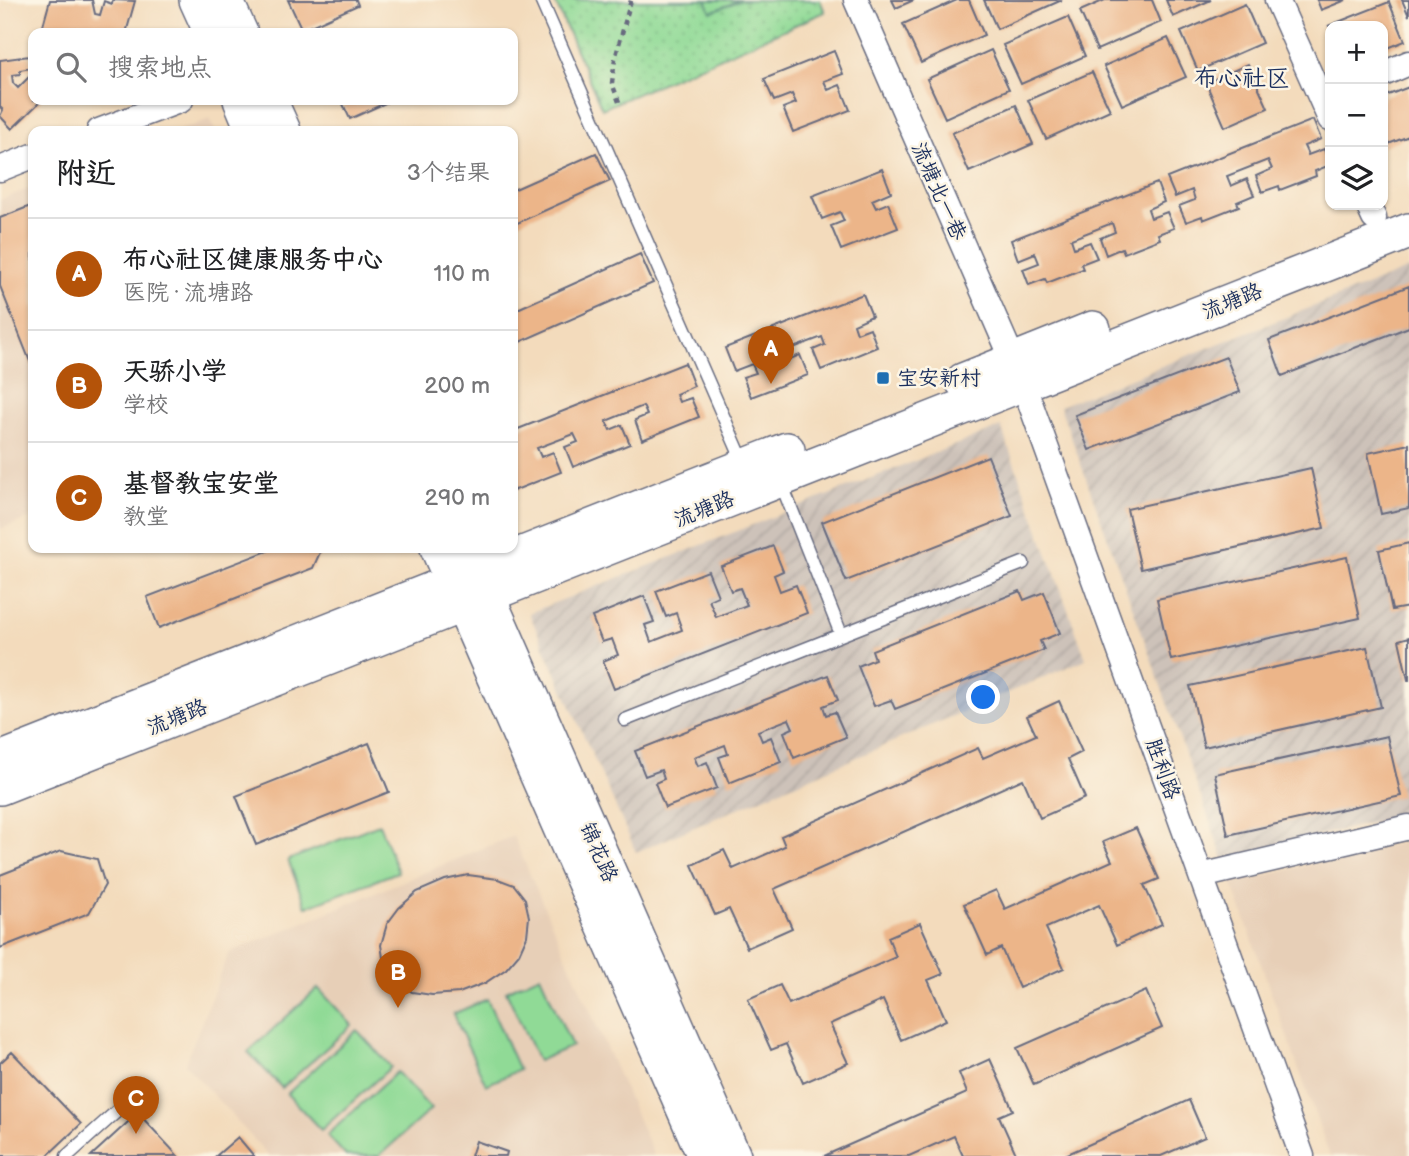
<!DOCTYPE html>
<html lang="zh">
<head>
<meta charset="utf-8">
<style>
	body { margin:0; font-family:"Balsamiq Sans","LXGW WenKai TC",sans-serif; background:#f6f6f6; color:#202124 }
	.controls { position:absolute; right:21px; top:21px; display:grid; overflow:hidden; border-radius:14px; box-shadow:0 2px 5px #0004 }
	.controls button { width:63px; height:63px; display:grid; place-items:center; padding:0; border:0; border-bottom:2px solid #e0e0e0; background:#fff; color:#202124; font:35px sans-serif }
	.you { position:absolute; left:984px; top:698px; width:24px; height:24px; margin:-18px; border:5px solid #fff; border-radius:50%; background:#1a73e8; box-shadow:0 0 0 10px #1a73e833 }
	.badge { display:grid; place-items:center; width:46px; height:46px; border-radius:50%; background:#b45309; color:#fff; font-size:23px; font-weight:700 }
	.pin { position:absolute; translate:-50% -58px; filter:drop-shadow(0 2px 4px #0008) }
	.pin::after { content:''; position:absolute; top:37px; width:24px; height:21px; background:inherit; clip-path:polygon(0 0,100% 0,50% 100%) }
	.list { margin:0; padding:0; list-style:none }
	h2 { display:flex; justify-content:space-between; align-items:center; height:91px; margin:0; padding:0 28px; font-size:30px }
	h2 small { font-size:23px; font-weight:400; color:#757577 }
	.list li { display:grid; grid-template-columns:46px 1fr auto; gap:21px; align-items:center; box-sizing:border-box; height:112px; padding:0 28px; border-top:2px solid #e0e0e0 }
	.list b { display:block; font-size:26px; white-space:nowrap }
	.list p { margin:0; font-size:23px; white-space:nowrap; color:#757577 }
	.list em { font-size:23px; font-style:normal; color:#757577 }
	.icon { flex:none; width:38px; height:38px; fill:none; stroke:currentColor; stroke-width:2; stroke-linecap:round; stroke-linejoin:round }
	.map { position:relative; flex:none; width:1409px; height:1156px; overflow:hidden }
	.search { position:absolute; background:#fff; box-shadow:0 2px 5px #0004; left:28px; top:28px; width:490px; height:77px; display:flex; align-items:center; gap:18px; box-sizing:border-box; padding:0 24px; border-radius:14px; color:#757577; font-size:26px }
	.panel { position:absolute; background:#fff; box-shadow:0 2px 5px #0004; left:28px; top:126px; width:490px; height:427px; border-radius:14px }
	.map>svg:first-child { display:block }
	.built { fill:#e7cfb7 }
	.industrial { fill:url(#industrial-furrows) }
	.grass { fill:url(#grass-dots); stroke:#56847a; stroke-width:2 }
	.pitch { fill:#90da96; stroke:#56847a; stroke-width:2 }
	.building { fill:#ecb589 }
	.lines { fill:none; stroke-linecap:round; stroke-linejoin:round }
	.lane-casing { stroke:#676b7f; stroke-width:15 }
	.street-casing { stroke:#676b7f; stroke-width:27 }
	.secondary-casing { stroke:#676b7f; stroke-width:38 }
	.path { stroke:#676b7f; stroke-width:4.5; stroke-dasharray:5 5; stroke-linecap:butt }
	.lane { stroke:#fff; stroke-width:12 }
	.street { stroke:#fff; stroke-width:24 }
	.secondary { stroke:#fff; stroke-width:35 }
	.poi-dot { fill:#1f6fb2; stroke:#fcf5e5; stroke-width:2.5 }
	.labels { text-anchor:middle; stroke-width:5; stroke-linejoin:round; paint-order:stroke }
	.street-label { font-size:21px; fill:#1b2f5e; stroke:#fcf5e5 }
	.poi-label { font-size:21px; fill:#1b2f5e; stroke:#fcf5e5; text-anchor:start }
	.quarter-label { font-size:24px; fill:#1b2f5e; stroke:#fcf5e5 }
</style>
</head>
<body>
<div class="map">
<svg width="1409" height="1156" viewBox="0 0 1409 1156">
	<defs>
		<pattern id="industrial-furrows" width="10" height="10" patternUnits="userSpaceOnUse" patternTransform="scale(1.75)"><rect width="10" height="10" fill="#cdc2b9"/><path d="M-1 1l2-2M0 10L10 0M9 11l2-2" fill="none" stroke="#afa7a1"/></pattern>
		<pattern id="grass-dots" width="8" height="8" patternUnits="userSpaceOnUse" patternTransform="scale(1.75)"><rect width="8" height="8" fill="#90da96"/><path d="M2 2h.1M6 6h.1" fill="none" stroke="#7cbb84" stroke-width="1.8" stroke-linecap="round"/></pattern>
	</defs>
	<rect width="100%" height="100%" fill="#fcf5e5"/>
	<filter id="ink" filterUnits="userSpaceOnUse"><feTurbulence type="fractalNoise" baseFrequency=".0143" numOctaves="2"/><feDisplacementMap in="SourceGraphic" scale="14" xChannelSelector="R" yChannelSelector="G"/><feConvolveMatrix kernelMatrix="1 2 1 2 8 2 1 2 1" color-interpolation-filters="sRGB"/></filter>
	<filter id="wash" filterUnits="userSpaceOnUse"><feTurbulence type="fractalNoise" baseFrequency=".00686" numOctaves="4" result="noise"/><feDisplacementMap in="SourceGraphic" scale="28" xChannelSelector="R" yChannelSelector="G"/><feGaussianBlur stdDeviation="1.57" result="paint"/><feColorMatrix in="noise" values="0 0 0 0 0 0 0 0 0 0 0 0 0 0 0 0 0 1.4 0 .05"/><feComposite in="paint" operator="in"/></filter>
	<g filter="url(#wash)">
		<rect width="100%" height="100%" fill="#f3dbbc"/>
		<path class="built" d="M210 119 215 131H178Z
			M33 187V517L0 529V200Z
			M513 836 654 1156H269L185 1064 229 953Z
			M1409 841V1156H1330L1232 883Z"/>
		<path class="industrial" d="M1409 269V814L1223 858 1060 406Z
			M1001 427 1086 659 636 852 529 613Z"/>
		<path class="grass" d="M554 0H820L825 12 602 109Z"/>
		<path class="pitch" d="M706 0H740L711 12Z
			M379 824 398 872 306 907 288 860Z
			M540 975 572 1046 538 1061 506 991Z
			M318 988 352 1025 282 1088 248 1052Z
			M487 999 519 1070 486 1085 453 1014Z
			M357 1030 391 1067 321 1130 287 1094Z
			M397 1072 431 1109 379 1156H346L327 1135Z"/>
		<g id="blocks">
			<path class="building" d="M50 0H92L95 14 100 15 104 1 112 4 113 0 135 1 126 33H41Z
				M288 0H356L358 5 302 30Z
				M892 0H914L896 8Z
				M957 0H969L984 35 921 63 903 24Z
				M984 0H1062L997 29Z
				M1105 0H1152L1161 22 1097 50 1080 11Z
				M1166 0H1211L1173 17Z
				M1317 0H1346L1321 10Z
				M1402 0H1409V16Z
				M1389 2 1405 41 1383 50V26H1328Z
				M1245 4 1262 43 1198 71 1181 32Z
				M1068 17 1085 56 1021 84 1003 45Z
				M1168 38 1186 77 1122 105 1104 66Z
				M991 50 1009 89 945 118 927 79Z
				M834 51 843 74 824 81 828 90 840 85 850 110 793 132 783 108 796 103 792 94 774 101 764 79Z
				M29 56 31 68 20 70V74L12 75 13 83 18 88 33 73V100H42L12 129 0 116 3 110 0 107V60Z
				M1248 64 1268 108 1225 127 1206 83Z
				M1092 72 1110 110 1046 139 1028 100Z
				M1409 87V136L1383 146V97Z
				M341 100H392L350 119Z
				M1016 105 1033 144 969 172 952 133Z
				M1313 120 1321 139 1304 146 1308 155 1324 149 1330 165 1315 171 1316 176 1280 190 1279 186 1262 192 1256 176 1272 169 1268 160 1227 176 1231 186 1247 179 1254 195 1237 202 1239 206 1203 220 1202 216 1186 222 1179 206 1195 200 1192 190 1175 197 1167 178Z
				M596 153 610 181 513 225V190Z
				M882 169 891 192 872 200 876 208 888 203 898 228 841 250 831 226 844 221 840 212 822 219 812 196Z
				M1157 183 1164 202 1148 209 1151 218 1167 212 1174 228 1158 234 1160 239 1124 253 1122 248 1106 255 1100 238 1115 232 1112 223 1071 239 1074 248 1090 242 1097 258 1081 264 1083 269 1047 283 1045 279 1029 285 1023 269 1039 263 1035 253 1018 260 1011 240Z
				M33 205V369L0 286V218Z
				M640 254 653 283 513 345V311Z
				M1409 286V327L1282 376 1269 340Z
				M863 294 872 316 854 324 857 333 870 328 877 347 821 370 813 350 825 345 822 337 785 351 788 360 800 355 808 375 751 397 743 377 756 373 752 364 734 371 725 348Z
				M1226 357 1240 392 1089 450 1075 415Z
				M685 363 694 386 676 394 679 402 691 398 699 417 642 440 635 420 647 415 643 406 606 421 610 430 622 425 630 444 573 467 565 447 578 442 574 434 537 448 541 457 553 452 561 472 513 491V431Z
				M1409 444V508L1381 514 1368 453Z
				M988 456 1012 516 846 581 822 522Z
				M1311 468 1324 528 1141 569 1127 509Z
				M1409 543V607L1392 610 1379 550Z
				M773 546 783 571 774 575 780 591 796 585 807 613 614 689 603 661 618 655 612 639 602 642 592 617 644 596 654 622 645 625 651 642 682 630 676 613 666 617 656 591 708 571 718 596 709 600 716 617 747 605 740 588 731 591 721 566Z
				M275 548H322L313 568 159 628 147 597Z
				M1347 557 1360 618 1171 660 1157 599Z
				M1020 591 1024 600 1044 592 1060 633 1040 641 1044 650 895 709 891 700 874 706 858 666 875 659 872 650Z
				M1409 637V680H1408L1399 640Z
				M1367 647 1381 707 1204 747 1190 686Z
				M828 675 838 700 823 706 826 715 835 712 846 737 794 758 784 732 793 728 789 719 758 731 762 741 771 737 781 762 729 783 719 757 728 754 725 745 694 757 698 766 707 762 717 788 665 808 655 783 664 779 661 770 645 776 635 751Z
				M1059 701 1082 752 1068 759 1085 798 1040 818 1023 779 774 889 792 928 747 948 729 909 715 915 692 865 724 850 733 869 785 846 781 836 978 748 983 758 1036 735 1027 716Z
				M1387 736 1401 796 1228 835 1215 774Z
				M369 743 389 792 256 845 236 796Z
				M1136 828 1159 879 1144 885 1162 924 1117 945 1099 905 1046 928 1064 968 1019 988 1001 948 987 955 964 904 996 890 1005 909 1112 861 1103 842Z
				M61 851 97 859 105 885 89 913 0 948V875Z
				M468 875 498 879 514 885 525 899 529 917 527 936 519 954 506 969 485 983 459 993 432 995 412 992 392 978 384 964 381 945 387 924 399 908 417 892 445 880Z
				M920 923 943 974 928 980 946 1020 901 1040 883 1000 830 1024 848 1063 803 1083 786 1044 771 1050 748 999 780 985 789 1004 896 957 888 937Z
				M1146 991 1162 1028 1034 1085 1017 1048Z
				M12 1052 81 1124 47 1156H0V1063Z
				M990 1059 1013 1110 999 1116 1017 1156H963L954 1136 909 1156H824L967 1093 959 1073Z
				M1189 1100 1205 1137 1161 1156H1063Z
				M138 1113 178 1156H91Z
				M238 1137 254 1156H216Z
				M476 1141 507 1152 506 1156H471Z"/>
		</g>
	</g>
	<g filter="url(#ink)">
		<use href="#blocks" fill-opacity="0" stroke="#676b7f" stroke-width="2"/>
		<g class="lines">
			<defs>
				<path id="lane" d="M541 0 745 466
					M781 483 841 634
					M625 720 1023 563
					M67 1156 126 1103"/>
				<path id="street" d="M856 0 1023 383 1302 1156
					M1277 0 1330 119
					M1383 74 1409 63
					M99 131 181 100
					M0 169 33 156
					M1368 205 1374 218
					M1201 876 1409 827"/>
				<path id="secondary" d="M197 0 212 33
					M225 0 240 33
					M241 100 254 131
					M269 100 283 131
					M963 381 1093 329
					M438 548 705 1156
					M466 548 733 1156
					M0 760 787 450
					M0 787 1409 231"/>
			</defs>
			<use href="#lane" class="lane-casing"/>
			<use href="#street" class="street-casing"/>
			<use href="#secondary" class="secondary-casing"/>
			<path class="path" d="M619 102 612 83 615 59 631 0"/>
			<use href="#lane" class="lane"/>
			<use href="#street" class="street"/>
			<use href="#secondary" class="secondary"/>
		</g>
	</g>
	<rect class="poi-dot" x="876" y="371" width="14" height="14" rx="3.5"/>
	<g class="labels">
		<g class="street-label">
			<text transform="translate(939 191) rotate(66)" y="7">流塘北一巷</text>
			<text transform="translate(1232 301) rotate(-22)" y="7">流塘路</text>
			<text transform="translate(704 509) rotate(-22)" y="7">流塘路</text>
			<text transform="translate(177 717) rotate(-22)" y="7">流塘路</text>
			<text transform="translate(1163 769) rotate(70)" y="7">胜利路</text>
			<text transform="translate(599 852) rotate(66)" y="7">锦花路</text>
		</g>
		<g class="poi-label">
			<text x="897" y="385">宝安新村</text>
		</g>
		<g class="quarter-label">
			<text x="1242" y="86">布心社区</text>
		</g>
	</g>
</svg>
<div class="controls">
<button>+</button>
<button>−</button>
<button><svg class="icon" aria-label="layers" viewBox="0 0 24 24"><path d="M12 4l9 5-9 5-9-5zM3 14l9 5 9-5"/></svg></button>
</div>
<div class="you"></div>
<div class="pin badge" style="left:771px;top:384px">A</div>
<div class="pin badge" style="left:398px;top:1008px">B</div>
<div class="pin badge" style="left:136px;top:1134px">C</div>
<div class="search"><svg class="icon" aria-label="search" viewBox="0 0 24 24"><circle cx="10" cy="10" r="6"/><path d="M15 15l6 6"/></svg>搜索地点</div>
<section class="panel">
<h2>附近<small>3个结果</small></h2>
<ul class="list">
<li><span class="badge">A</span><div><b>布心社区健康服务中心</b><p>医院 · 流塘路</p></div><em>110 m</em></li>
<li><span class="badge">B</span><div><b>天骄小学</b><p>学校</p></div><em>200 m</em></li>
<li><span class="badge">C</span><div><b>基督教宝安堂</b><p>教堂</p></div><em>290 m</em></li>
</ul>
</section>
</div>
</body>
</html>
